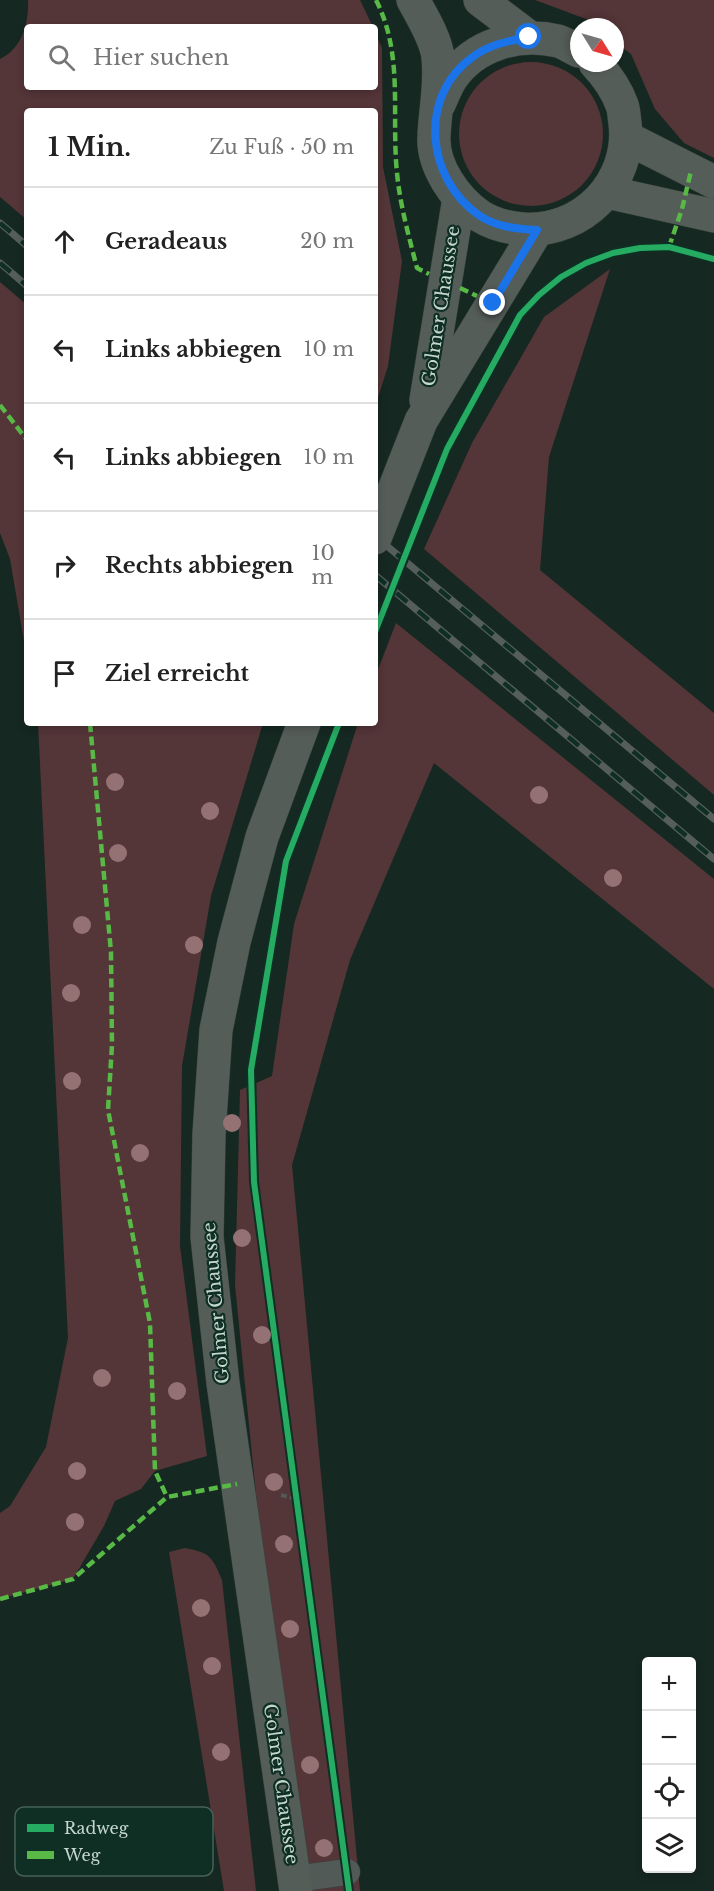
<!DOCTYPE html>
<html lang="de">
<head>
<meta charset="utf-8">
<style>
	body { margin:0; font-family:"Libre Baskerville",serif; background:#f2f2f2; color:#222 }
	.controls { position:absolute; right:18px; bottom:18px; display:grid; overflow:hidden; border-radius:6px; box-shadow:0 3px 9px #0003 }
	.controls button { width:54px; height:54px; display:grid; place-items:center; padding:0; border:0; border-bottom:2px solid #e0e0e0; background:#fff; color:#222; font:30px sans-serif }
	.compass { position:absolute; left:570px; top:18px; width:54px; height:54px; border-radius:50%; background:#fff; box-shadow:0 3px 9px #0003; rotate:127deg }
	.stop { position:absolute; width:18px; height:18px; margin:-14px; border:4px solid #1a73e8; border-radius:50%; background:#fff }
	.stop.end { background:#1a73e8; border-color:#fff; box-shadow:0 2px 6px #0008 }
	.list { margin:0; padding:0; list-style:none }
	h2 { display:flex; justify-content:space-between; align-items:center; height:78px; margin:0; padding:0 24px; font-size:26px }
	h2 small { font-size:20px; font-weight:400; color:#767676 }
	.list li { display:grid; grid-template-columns:39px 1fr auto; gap:18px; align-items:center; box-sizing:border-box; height:108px; padding:0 24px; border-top:2px solid #e0e0e0 }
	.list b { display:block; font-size:22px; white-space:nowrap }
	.list em { font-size:20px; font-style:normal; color:#767676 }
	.icon { flex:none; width:33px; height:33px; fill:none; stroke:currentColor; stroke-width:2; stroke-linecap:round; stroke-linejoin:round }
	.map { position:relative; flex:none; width:714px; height:1891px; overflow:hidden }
	.search { position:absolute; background:#fff; box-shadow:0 3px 9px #0003; left:24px; top:24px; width:354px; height:66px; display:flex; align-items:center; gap:15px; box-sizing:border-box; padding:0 21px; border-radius:6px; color:#767676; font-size:22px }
	.panel { position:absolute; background:#fff; box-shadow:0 3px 9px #0003; left:24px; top:108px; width:354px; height:618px; border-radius:6px }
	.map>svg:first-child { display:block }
	.green { fill:#543538 }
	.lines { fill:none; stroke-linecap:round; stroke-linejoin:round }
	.lane-casing { stroke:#34423d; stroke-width:27 }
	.secondary-casing { stroke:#34423d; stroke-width:34 }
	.path { stroke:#515a56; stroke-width:4; stroke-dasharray:6 3; stroke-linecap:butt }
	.lane { stroke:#525a57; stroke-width:26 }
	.secondary { stroke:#555d59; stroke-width:33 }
	.rail-casing { stroke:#555e5a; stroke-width:7 }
	.rail { stroke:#0f2f24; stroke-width:4.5; stroke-dasharray:14; stroke-linecap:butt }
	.secondary-bridge-casing { stroke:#34423d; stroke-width:34; stroke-linecap:butt }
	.secondary-bridge { stroke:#555d59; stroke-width:33 }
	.quiet { stroke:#58b947; stroke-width:4.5; stroke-dasharray:9 4.5; stroke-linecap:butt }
	.cycleway-casing { stroke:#0f2f24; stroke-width:10 }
	.cycleway { stroke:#26ab63; stroke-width:6 }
	.tree { fill:#947173 }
	.route { stroke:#1a73e8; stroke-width:8 }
	.labels { text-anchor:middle; stroke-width:4.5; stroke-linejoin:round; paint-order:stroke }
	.street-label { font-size:18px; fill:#c5d6cf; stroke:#0f2f24 }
	.key { fill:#0f2f24; stroke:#466157; stroke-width:1.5 }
	.key-label { font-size:16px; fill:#c5d6cf }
</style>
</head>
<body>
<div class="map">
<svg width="714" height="1891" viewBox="0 0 714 1891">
	<rect width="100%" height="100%" fill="#162822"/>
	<path class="green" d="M28 0H360L373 27H27V87H375V32L382 48 383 167 402 261 388 366 375 407V111H27V220L0 197V59C22 49 29 23 28 0Z
		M535 0H714V158L684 143 655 109 631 54 615 42V27H596L586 19Z
		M459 134a72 72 0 1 1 144 0a72 72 0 1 1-144 0Z
		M610 269 549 457 540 570 714 713V795L424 549 472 443 544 317Z
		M0 282 27 305V659L10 559 0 533Z
		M396 623 714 879V989L434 763 350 960 292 1165 360 1891H311L262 1555 235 1285 240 1090 272 1076 294 924 358 723H375V677Z
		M38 723H263L211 896 182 1066 180 1246 207 1456 155 1471 141 1489 115 1501 104 1526 73 1579 0 1599V1513L10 1506 46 1447 68 1338Z
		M185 1548C210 1553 212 1556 222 1580L256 1891H224L169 1552Z"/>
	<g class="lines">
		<defs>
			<path id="lane" d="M295 1879 347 1872"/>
			<path id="secondary" d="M413 0C422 16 437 41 438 58 441 85 435 110 434 136 432 166 456 200 480 216 493 224 509 228 523 229 583 233 632 182 625 123 624 117 624 110 622 105 616 88 607 76 595 63
				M480 0 529 37
				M439 104C443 96 446 87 451 79 474 44 519 32 558 41 565 43 572 48 579 51
				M627 138 714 182
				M607 192 714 216
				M426 400 459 198
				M421 421 537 230
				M296 1891 223 1383 207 1237 209 1134 216 1030 234 942 262 837 304 723"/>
		</defs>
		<use href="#lane" class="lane-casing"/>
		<use href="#secondary" class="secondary-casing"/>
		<path class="path" d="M281 1495 296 1499"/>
		<use href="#lane" class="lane"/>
		<use href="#secondary" class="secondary"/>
		<defs>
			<path id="rail" d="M0 223 27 246
				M0 263 27 286
				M375 536 714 819
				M375 575 714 859"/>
		</defs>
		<use href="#rail" class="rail-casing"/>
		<use href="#rail" class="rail"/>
		<defs>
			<path id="secondary-bridge" d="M375 538 421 421"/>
		</defs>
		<use href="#secondary-bridge" class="secondary-bridge-casing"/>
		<use href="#secondary-bridge" class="secondary-bridge"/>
		<path class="quiet" d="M376 0C404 55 391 114 397 173 400 205 409 237 417 268L429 274
			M669 247 682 209 691 171
			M460 288 477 296
			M0 405 27 440
			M90 723 111 952 112 1045 108 1110 150 1323 155 1471 167 1497
			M0 1599 73 1579 167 1497 237 1484"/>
		<defs>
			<path id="cycleway" d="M375 632 447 449 520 315 539 295 561 277 586 263 613 253 640 248 669 247 714 259
				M339 723 286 861 251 1070 254 1182 349 1891"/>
		</defs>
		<use href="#cycleway" class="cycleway-casing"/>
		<use href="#cycleway" class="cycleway"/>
	</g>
	<g class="tree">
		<circle cx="115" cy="782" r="9"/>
		<circle cx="539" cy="795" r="9"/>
		<circle cx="210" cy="811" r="9"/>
		<circle cx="118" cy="853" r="9"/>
		<circle cx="613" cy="878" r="9"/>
		<circle cx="82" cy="925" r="9"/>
		<circle cx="194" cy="945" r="9"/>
		<circle cx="71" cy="993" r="9"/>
		<circle cx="72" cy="1081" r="9"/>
		<circle cx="232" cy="1123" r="9"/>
		<circle cx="140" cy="1153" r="9"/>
		<circle cx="242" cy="1238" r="9"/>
		<circle cx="262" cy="1335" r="9"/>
		<circle cx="102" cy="1378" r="9"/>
		<circle cx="177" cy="1391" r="9"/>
		<circle cx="77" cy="1471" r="9"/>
		<circle cx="274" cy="1482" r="9"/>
		<circle cx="75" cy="1522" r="9"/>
		<circle cx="284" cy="1544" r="9"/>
		<circle cx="201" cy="1608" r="9"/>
		<circle cx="290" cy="1629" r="9"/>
		<circle cx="212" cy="1666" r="9"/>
		<circle cx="221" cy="1752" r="9"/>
		<circle cx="310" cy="1765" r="9"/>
		<circle cx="324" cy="1848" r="9"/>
	</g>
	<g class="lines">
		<path class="route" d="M493 303 537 230C517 229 497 227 480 216 426 180 417 95 474 56 491 44 509 41 529 37"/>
	</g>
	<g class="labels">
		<g class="street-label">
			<text transform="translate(441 306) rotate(-81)" y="6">Golmer Chaussee</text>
			<text transform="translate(216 1303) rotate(-95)" y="6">Golmer Chaussee</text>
			<text transform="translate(281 1784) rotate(82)" y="6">Golmer Chaussee</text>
		</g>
	</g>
	<rect x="15" y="1807" width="198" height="69" rx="9" class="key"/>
	<rect x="27" y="1824" width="27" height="8" fill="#26ab63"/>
	<rect x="27" y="1851" width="27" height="8" fill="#58b947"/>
	<g class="key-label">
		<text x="64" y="1834">Radweg</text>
		<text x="64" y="1861">Weg</text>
	</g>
</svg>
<div class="controls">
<button>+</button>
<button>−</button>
<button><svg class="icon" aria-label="locate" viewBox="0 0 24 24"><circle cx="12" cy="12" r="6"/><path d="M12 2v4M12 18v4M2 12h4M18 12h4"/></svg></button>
<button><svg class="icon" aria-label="layers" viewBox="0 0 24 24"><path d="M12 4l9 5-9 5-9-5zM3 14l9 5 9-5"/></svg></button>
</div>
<svg class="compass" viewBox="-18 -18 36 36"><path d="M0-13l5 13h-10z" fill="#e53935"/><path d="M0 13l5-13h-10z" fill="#767676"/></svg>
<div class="stop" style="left:529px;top:37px"></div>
<div class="stop end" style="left:493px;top:303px"></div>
<div class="search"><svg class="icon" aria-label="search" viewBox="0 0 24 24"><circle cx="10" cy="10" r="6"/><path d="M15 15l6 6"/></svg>Hier suchen</div>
<section class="panel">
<h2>1 Min.<small>Zu Fuß · 50 m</small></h2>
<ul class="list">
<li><svg class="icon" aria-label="ahead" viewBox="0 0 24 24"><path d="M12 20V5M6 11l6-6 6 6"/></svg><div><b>Geradeaus</b></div><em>20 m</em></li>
<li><svg class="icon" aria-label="left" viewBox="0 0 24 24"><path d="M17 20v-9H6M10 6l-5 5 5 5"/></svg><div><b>Links abbiegen</b></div><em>10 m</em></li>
<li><svg class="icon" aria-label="left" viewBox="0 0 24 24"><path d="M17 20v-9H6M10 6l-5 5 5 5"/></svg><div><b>Links abbiegen</b></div><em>10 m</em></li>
<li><svg class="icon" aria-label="right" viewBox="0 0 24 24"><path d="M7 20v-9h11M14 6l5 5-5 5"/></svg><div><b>Rechts abbiegen</b></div><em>10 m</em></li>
<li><svg class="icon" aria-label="arrive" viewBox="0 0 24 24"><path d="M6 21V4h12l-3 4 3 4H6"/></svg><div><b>Ziel erreicht</b></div></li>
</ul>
</section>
</div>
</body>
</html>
